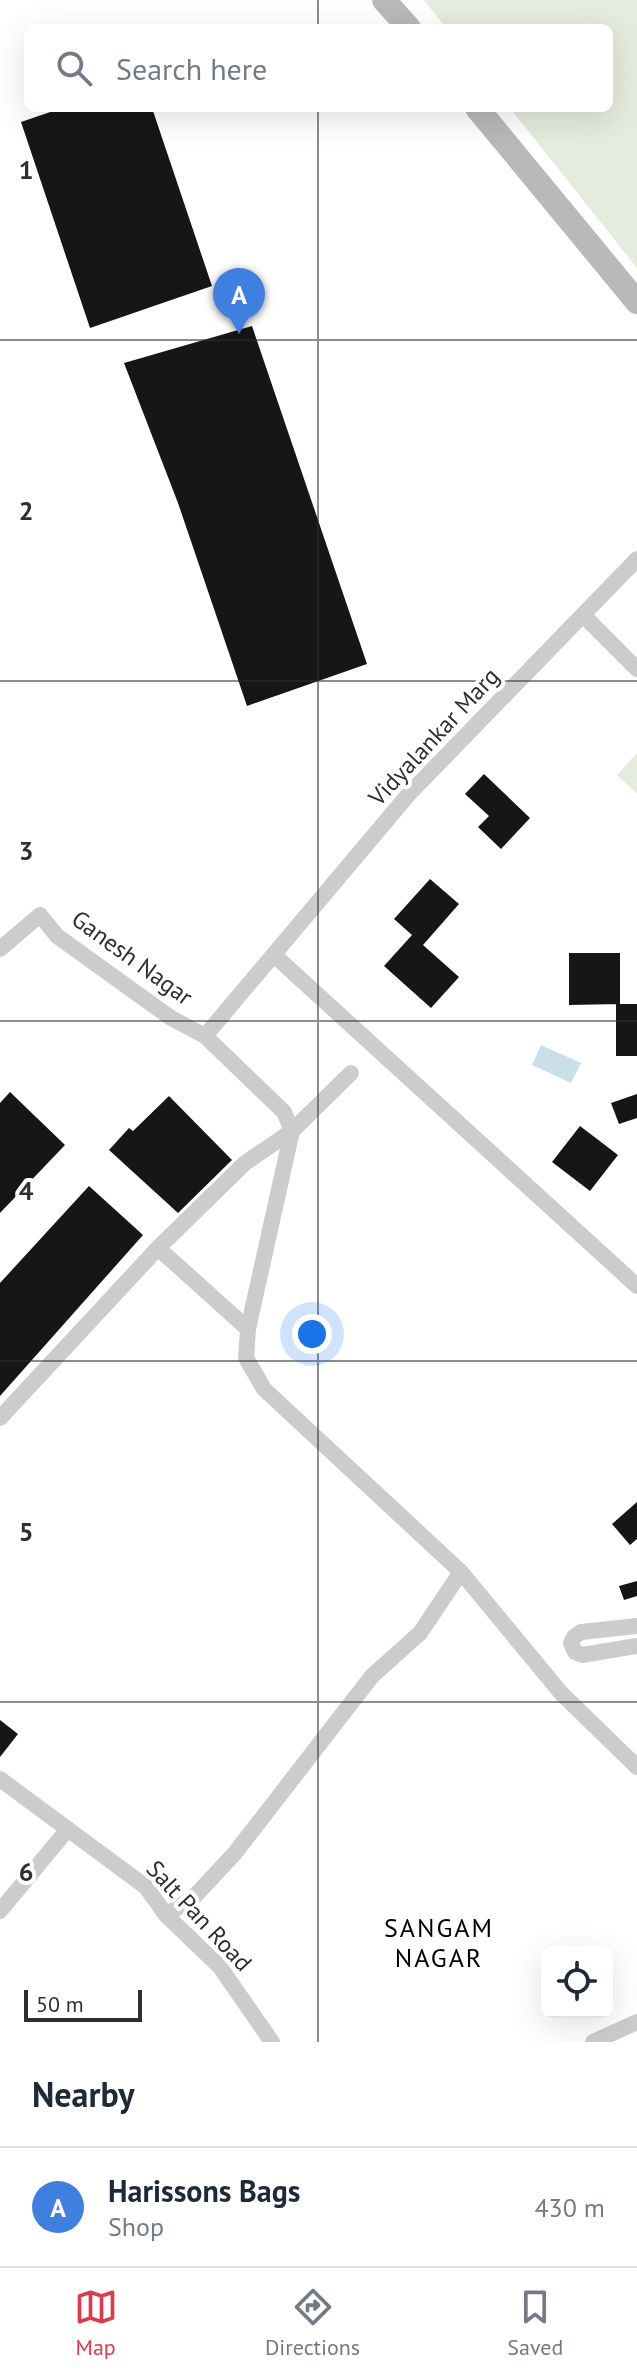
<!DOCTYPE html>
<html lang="en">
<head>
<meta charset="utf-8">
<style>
	body { margin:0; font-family:"PT Sans",sans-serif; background:#f6f6f7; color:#1f2937 }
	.controls { position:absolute; right:24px; bottom:24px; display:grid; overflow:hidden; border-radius:12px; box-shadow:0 8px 32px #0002 }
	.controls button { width:72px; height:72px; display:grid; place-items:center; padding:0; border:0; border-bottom:2px solid #e0e1e3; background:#fff; color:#1f2937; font:40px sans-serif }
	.scale { position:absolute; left:24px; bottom:20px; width:118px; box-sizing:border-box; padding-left:8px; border:4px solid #2f2f2f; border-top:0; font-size:22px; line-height:28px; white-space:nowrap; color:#2f2f2f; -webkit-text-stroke:6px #fff; paint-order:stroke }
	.you { position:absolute; left:312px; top:1334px; width:28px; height:28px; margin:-20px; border:6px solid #fff; border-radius:50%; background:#1a73e8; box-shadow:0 0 0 12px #1a73e833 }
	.badge { display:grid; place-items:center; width:52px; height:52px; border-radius:50%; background:#dd3a4c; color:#fff; font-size:26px; font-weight:700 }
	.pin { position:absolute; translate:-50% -66px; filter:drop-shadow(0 2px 4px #0008) }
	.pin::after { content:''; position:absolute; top:42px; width:28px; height:24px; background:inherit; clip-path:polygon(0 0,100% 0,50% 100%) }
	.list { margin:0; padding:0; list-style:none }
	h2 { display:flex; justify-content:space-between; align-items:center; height:104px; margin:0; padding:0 32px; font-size:34px }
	h2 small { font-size:26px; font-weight:400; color:#747a83 }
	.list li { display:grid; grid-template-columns:52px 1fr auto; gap:24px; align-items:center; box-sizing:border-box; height:120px; padding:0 32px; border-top:2px solid #e0e1e3 }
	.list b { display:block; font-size:30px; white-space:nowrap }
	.list p { margin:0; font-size:26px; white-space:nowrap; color:#747a83 }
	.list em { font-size:26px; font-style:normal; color:#747a83 }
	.icon { flex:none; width:44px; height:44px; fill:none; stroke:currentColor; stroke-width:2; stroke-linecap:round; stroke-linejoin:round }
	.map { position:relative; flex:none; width:637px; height:2042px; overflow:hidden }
	.search { position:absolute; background:#fff; box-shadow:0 8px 32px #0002; left:24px; right:24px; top:24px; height:88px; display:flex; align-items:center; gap:20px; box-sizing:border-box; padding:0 28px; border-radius:12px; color:#747a83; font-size:30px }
	.sheet { height:224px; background:#fff }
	nav { display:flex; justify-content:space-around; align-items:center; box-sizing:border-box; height:112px; border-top:2px solid #e0e1e3; background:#fff; font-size:22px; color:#747a83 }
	nav a { display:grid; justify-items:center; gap:4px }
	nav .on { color:#dd3a4c }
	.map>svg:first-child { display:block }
	.green { fill:#e5ebdd }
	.water { fill:#cbdfea }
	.building { fill:#161616 }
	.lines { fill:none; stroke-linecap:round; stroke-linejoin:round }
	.minor { stroke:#ccc; stroke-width:16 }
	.secondary { stroke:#b9b9b9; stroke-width:24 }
	.grid { fill:none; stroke:#2f2f2f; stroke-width:2; stroke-opacity:0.55 }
	.labels { text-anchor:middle; stroke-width:8; stroke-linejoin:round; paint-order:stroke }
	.street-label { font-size:24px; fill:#2f2f2f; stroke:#fff }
	.neighbourhood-label { font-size:26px; letter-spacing:2px; fill:#000; stroke:#fff }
	.grid-label { font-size:26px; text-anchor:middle; font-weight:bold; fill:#2f2f2f; stroke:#fff; stroke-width:8; stroke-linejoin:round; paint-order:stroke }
</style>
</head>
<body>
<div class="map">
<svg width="637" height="2042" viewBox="0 0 637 2042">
	<rect width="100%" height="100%" fill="#fff"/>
	<path class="green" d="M424 0H637V268L510 108H609V28H446Z
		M637 753V794L617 775Z"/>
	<path class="water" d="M541 1045 581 1063 571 1083 532 1065Z"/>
	<path class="building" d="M62 108H152L212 286 90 328 21 122Z
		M252 326 367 664 247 706 178 503 124 363Z
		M484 774 530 818 501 849 478 827 489 816 465 794Z
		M430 879 459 904 423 945 459 977 431 1008 384 966 412 935 394 919Z
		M569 953H620V1004L569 1005Z
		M616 1004H637V1056H616Z
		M10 1092 65 1145 0 1213V1103Z
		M637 1094V1118L619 1124 611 1103Z
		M169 1096 232 1160 178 1213 109 1150 129 1128 133 1131Z
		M580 1126 618 1155 590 1191 552 1162Z
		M89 1186 143 1235 0 1396V1283Z
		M637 1502V1539L630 1545 612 1524Z
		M637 1581V1596L624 1600 619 1586Z
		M0 1720 18 1734 0 1757Z"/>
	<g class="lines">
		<path class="minor" d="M583 615 637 669
			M0 949 40 915 57 936 171 1018 205 1036 284 1112 292 1131 248 1329 246 1358 264 1389 461 1572 561 1693 637 1767
			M274 955 637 1286
			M205 1036 408 795 637 559
			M158 1248 248 1329
			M0 1418 158 1248 245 1163 292 1131 351 1073
			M637 1626 581 1632 574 1637 571 1643 575 1652 582 1655 637 1646
			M0 1779 146 1887 166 1915 220 1967 272 2042
			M0 1911 68 1829
			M166 1915 194 1897 235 1853 372 1676 420 1633 461 1572
			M593 2042 637 2022"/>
		<path class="secondary" d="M384 0 409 28
			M477 108 637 302"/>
	</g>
	<path class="grid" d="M318 0V28M318 108V2042M0 340H637M0 681H637M0 1021H637M0 1361H637M0 1702H637"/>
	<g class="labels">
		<g class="street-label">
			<text transform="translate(434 737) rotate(-47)" y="8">Vidyalankar Marg</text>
			<text transform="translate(132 958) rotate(36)" y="8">Ganesh Nagar</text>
			<text transform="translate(199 1916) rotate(47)" y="8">Salt Pan Road</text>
		</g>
		<g class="neighbourhood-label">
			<text x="439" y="1937">SANGAM<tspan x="439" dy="30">NAGAR</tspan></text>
		</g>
	</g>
	<g class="grid-label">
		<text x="26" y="179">1</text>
		<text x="26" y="520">2</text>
		<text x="26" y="860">3</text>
		<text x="26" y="1200">4</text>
		<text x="26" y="1541">5</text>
		<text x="26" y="1881">6</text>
	</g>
</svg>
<div class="controls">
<button><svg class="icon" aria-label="locate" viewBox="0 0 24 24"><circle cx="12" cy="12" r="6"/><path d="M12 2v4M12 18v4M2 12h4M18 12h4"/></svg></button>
</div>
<div class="scale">50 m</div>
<div class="you"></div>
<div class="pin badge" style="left:239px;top:334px;background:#3f7fe0">A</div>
<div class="search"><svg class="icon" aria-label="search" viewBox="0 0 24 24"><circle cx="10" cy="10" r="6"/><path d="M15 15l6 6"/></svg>Search here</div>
</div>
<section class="sheet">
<h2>Nearby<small></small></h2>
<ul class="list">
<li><span class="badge" style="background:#3f7fe0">A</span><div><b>Harissons Bags</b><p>Shop</p></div><em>430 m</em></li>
</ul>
</section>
<nav>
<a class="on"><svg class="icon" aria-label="map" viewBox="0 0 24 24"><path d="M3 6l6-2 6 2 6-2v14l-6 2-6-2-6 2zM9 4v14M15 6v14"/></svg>Map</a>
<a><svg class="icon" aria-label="directions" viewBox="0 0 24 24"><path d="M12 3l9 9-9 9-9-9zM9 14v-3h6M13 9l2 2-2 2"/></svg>Directions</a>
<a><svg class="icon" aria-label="saved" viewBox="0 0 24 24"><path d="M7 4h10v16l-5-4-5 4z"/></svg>Saved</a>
</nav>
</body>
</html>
